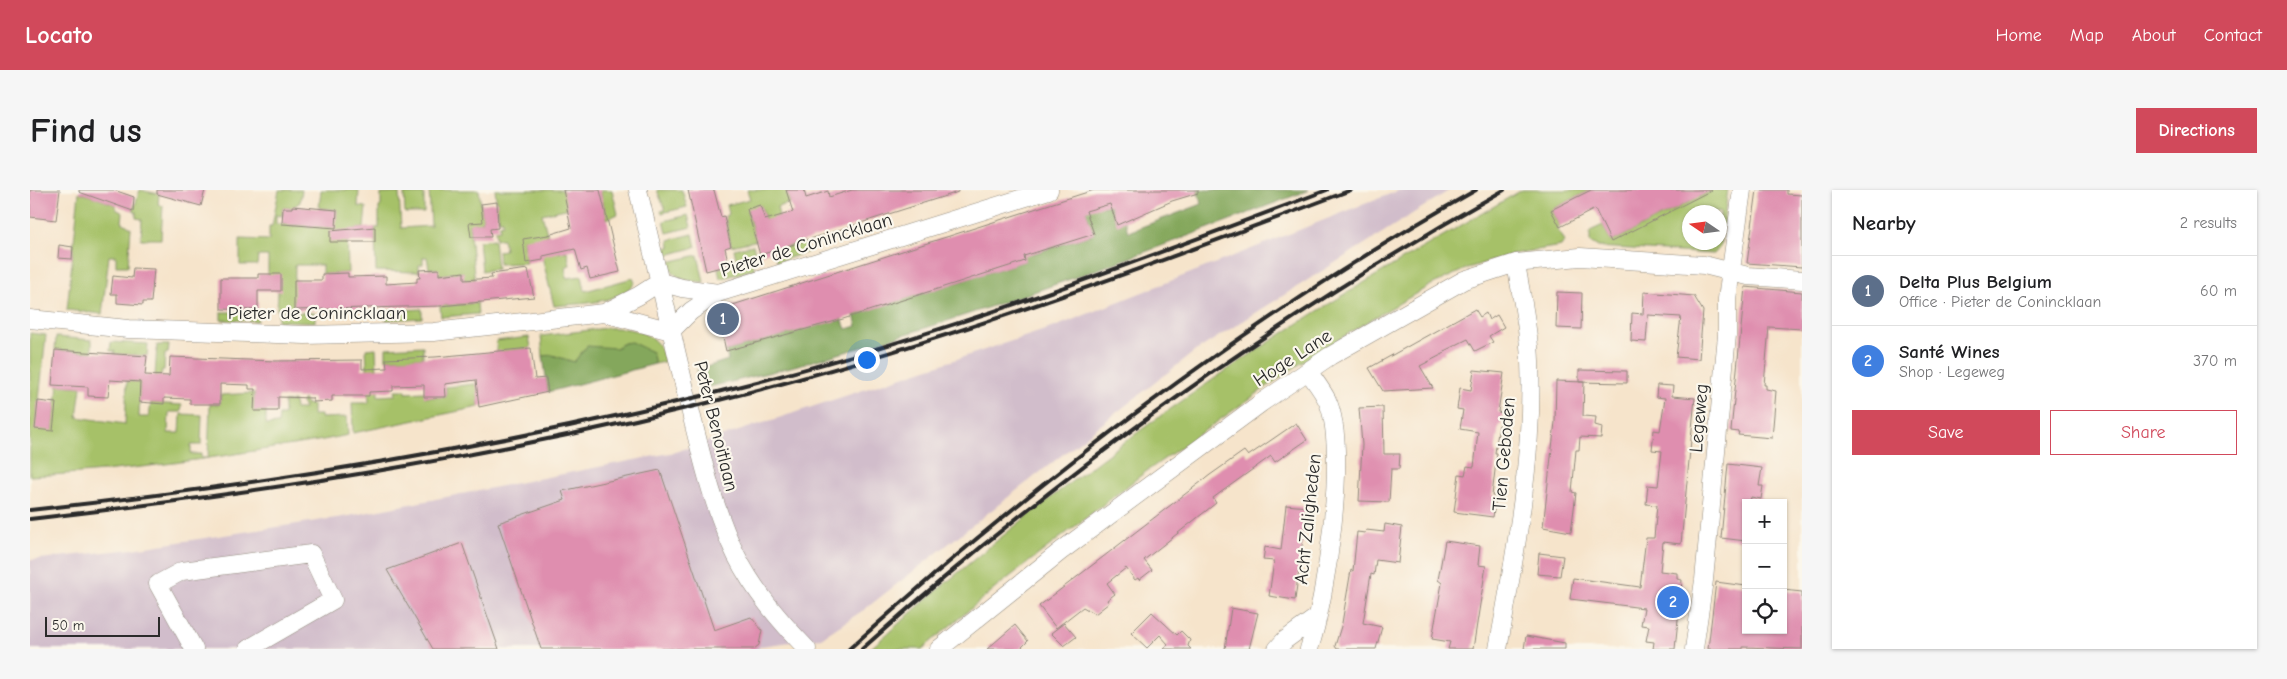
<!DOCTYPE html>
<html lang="en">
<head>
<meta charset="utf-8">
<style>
	body { margin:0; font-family:"Comic Neue",sans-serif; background:#f6f6f6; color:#202124 }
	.controls { position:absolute; right:15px; bottom:15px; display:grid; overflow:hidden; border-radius:0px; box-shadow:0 1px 4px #0004 }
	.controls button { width:45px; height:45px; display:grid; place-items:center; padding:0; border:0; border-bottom:1px solid #e0e0e0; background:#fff; color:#202124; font:25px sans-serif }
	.compass { position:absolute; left:1652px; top:15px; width:45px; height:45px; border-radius:50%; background:#fff; box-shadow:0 1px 4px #0004; rotate:283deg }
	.scale { position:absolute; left:15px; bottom:12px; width:115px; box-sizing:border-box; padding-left:5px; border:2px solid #2b2b2b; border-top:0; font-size:14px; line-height:18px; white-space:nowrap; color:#2b2b2b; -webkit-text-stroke:4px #fbf7ec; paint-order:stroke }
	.you { position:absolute; left:836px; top:169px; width:18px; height:18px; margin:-12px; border:4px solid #fff; border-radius:50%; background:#1a73e8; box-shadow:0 0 0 8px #1a73e833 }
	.badge { display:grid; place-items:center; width:32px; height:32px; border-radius:50%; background:#d1495b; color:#fff; font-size:16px; font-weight:700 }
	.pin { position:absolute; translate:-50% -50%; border:2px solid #fff; box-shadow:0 1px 5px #0006 }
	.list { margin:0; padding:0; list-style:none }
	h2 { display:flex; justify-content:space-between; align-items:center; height:65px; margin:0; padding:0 20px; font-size:21px }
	h2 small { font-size:16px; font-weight:400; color:#757577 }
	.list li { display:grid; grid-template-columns:32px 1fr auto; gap:15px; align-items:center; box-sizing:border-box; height:70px; padding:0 20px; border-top:1px solid #e0e0e0 }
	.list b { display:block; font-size:19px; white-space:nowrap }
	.list p { margin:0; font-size:16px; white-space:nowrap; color:#757577 }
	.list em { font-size:16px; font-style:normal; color:#757577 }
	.actions { display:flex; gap:10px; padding:15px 20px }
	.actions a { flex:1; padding:11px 0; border:1px solid #d1495b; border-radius:0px; text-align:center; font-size:18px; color:#d1495b }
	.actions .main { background:#d1495b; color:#fff }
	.icon { flex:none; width:28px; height:28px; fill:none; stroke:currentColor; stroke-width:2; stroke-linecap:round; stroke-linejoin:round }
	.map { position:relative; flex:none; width:1772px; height:459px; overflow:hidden; border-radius:0px }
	header { display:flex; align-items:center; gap:30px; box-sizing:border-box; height:70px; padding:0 25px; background:#d1495b; color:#fff }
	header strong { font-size:24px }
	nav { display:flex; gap:28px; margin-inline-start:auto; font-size:18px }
	.intro { display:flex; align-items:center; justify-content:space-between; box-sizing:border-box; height:120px; padding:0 30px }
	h1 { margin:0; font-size:35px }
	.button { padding:12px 22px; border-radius:0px; background:#d1495b; color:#fff; font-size:18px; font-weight:700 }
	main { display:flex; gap:30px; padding:0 30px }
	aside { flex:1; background:#fff; border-radius:0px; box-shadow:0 1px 4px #0004 }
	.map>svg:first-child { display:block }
	.industrial { fill:#d1bdcb }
	.green { fill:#a6c168; stroke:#68764a; fill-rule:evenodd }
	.forest { fill:#84a75c; stroke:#586944 }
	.building { fill:#df8eaf }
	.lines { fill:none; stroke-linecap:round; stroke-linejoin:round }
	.minor-casing { stroke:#90887b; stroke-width:19 }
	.minor { stroke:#fff; stroke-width:18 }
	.rail { stroke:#2b2b2b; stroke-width:4 }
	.labels { text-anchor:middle; stroke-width:4.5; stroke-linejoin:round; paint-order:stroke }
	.street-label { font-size:19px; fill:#2b2b2b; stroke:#fbf7ec }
</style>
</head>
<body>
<header>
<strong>Locato</strong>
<nav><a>Home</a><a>Map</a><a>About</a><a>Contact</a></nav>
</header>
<div class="intro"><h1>Find us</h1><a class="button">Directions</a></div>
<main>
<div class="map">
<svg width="1772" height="459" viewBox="0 0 1772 459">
	<rect width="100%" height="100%" fill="#fbf7ec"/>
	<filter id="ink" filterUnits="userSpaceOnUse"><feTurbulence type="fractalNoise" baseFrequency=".02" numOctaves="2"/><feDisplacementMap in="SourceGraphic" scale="10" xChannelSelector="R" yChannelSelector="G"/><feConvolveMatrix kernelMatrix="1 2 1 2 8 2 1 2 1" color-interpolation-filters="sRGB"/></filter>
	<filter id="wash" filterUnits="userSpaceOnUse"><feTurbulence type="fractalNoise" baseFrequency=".0096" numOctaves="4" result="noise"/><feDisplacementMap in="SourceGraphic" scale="20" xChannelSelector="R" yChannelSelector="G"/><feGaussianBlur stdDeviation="1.12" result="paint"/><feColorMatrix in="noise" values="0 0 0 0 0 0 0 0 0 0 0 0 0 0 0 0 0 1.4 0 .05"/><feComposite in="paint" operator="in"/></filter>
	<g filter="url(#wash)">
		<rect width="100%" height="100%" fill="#f6e4cb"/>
		<path class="industrial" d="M1370 0H1420L1164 162 835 419 791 448 731 456 728 459H0V370L103 359 319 326 645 262 1027 136Z"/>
		<path class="green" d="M110 0 129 4 128 15 133 16 131 49H111L112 29 106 28V22L103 21Z
			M249 0H272L270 12 262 18H253L252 26 246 25V34L305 38 307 20 289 18 291 0H329L328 16 336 17 334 38 317 40 318 83 292 84V75H265L264 120H247L248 101 238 84V66H228L227 75H210V49L239 50V36H242Z
			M399 0H449L453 32 439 34 448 124 411 127 410 116 447 113 445 90H434L433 82 409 85 408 79H399L397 67H393V74L389 75V82L346 81 345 38H349V17L351 16V4L369 3 371 38 401 36Z
			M465 0H533L550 16 512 24 519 51 529 63 537 61 540 75 535 77 537 88 552 86 555 101 603 88 605 93C585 115 551 113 524 116L509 54 493 49 496 73 469 74 468 61 475 60 473 49H466L465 40 470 39 469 35 473 34V30H469Z
			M570 0H582L588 24 577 29Z
			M627 0H652L657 17 632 23 631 21 635 20Z
			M717 0H756L760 13 747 17 749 26 736 32 731 16 717 20 724 44 733 49 701 56 695 26 699 24 697 15 720 9Z
			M1492 0H1561L1521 20 1530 37 1527 38 1534 52 1531 56 1483 64 1438 78 1401 95 1340 130 1265 177 1114 283 973 392 892 459H840C965 347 1100 242 1241 151 1323 97 1408 49 1492 0Z
			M1678 0H1698L1690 57 1684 64 1568 57 1560 52V41L1573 35 1581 52 1679 2ZM1660 22H1690V52H1660Z
			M49 2 86 15V19L93 23 92 32 101 38 98 76H86V66H79L72 124 37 120Z
			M374 4H394V23H375Z
			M658 25 661 37 637 43 634 31Z
			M663 44 666 57 637 65 635 58 640 57 639 50Z
			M464 49 467 79 452 81 449 51Z
			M774 52 778 62 747 72 744 61Z
			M723 55 726 67 721 69 725 79 690 89 688 78 707 73 704 59Z
			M668 65 674 92C656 91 643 90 639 72Z
			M210 119 223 120V123H227L228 131 191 130V122H209Z
			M392 119V128L356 130V121Z
			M248 122 285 123V132L248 131Z
			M576 138C600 137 632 142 634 172L625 174 622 162 594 153 586 158H555L544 172 522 165 513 166 511 146Z
			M0 143 16 145 6 238 23 240 28 195 51 197 47 227 95 234 97 191H110L109 227H119L121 213 152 215 151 222H139L138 243H150L151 224 172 225 171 255H161V264H171V268H178L180 214H190V205L224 203V221H236V235L248 234 249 225H254V212L264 211 265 219H274L272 212 274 209 276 214 283 215V225H291V228L317 227 318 245C287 252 255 256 224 261 150 273 75 283 0 286Z
			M26 147 62 150V162L25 160Z
			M499 147 501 158 467 162 466 151Z
			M81 152 118 154 117 166 84 164 85 161H80Z
			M127 155H139L138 163 135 164 134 180H132L131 186H125Z
			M393 156V168L356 169V158Z
			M346 158 348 206 366 205 365 200H376V203L394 202 395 207H416V197L445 194 454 202 448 206 449 217 323 243 322 213H339L336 159Z"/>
		<path class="forest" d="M1167 0H1279C1080 76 879 153 670 199L667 180 698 170 696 161 803 131 812 129 816 139 827 136 824 125 995 71 990 55 998 53 1002 64 1064 44 1055 19 1070 14 1072 17 1080 15 1087 34 1095 31 1098 42 1172 14Z
			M601 152 622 162 625 174 518 202 513 166 522 165 544 172 557 156 586 158 594 153Z"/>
		<g id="blocks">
			<path class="building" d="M0 0H30L26 30 0 27Z
				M49 0H84L104 7 103 21 49 2Z
				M127 0H175L171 16 127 4Z
				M533 0H570L590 82 560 89 557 78 551 80 545 59 513 66V70L496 73 493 49 518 45 541 38Z
				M658 0H684L691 27 694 26 701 56 695 58 699 75 676 81Z
				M756 0H774L776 8 798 1 799 7 822 0H928V2L730 65 717 19 730 15 735 30 763 22Z
				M1064 0H1168V3L1142 11 1087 35 1080 14 1056 21 1064 44 994 66 995 71 813 129 696 161 687 120Z
				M1561 0H1682L1581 52 1565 19 1530 37 1521 20Z
				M1727 0H1757V4L1772 5V77L1717 73Z
				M467 12 468 38 460 39 461 47H441L439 33 453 32 451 14Z
				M262 16 307 20 306 38 252 34 253 18H262Z
				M345 37V52H300V41Z
				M29 55 43 57 42 69 28 68Z
				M103 78 124 79 121 112H113V115L87 113V104H81L83 86 102 88Z
				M409 79V85L434 82V90L462 88 461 84 498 79 504 107 410 116 264 120V90H292V84L318 83V87L356 86V94L387 92V88H390L389 80Z
				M228 84H251V101H228V120L191 119V88H228Z
				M1715 97 1772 102V139L1739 137 1734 195H1736V199L1746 201 1742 248 1708 245 1709 242 1701 241Z
				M1527 102 1552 103 1551 139 1526 138Z
				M1614 102 1664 106 1673 121 1669 169 1646 167 1651 127 1618 125 1616 152 1601 151 1602 123 1613 124Z
				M1445 119 1450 127 1456 123 1459 130 1467 125 1474 137 1459 146 1463 152 1445 161 1438 149 1414 161 1415 163 1390 176 1403 198 1353 201 1339 178Z
				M501 158 505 189 516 188 518 202 449 217 446 190 415 194 416 207H394V195L363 196V201L339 202V206H302V211L283 212V208L248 207V221H224L225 199H219V195L190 194V214H160V209L134 208V214L109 212 110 192 80 190 78 207 58 206V197L22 195 25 160 117 166 115 185 139 186 140 167 245 171 332 170V179L357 178 356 169 405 167Z
				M1444 180 1474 183 1468 222 1473 223 1471 235H1469L1465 263H1467L1462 306H1466L1463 327 1424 322 1429 284 1435 285 1437 276 1444 277 1448 242 1430 239 1433 220 1427 219 1430 198 1441 200Z
				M1549 180 1597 181V193L1549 192Z
				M1526 191 1554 192 1553 226 1566 227 1565 235 1572 237 1571 248 1550 247 1549 260H1546L1542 302 1546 303 1541 342 1513 337 1525 232Z
				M1627 195 1643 196 1642 206 1665 208 1651 354 1633 352 1630 381 1647 383V389L1652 390 1645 459H1623L1624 452 1616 451 1619 436 1611 435 1614 418 1540 409 1543 388 1610 397 1616 348H1624L1627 315 1616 314 1618 295 1628 296 1632 261 1622 260 1624 240 1630 241 1635 208 1626 207Z
				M8 211 26 213 23 241 5 239Z
				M1353 217 1354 264H1370L1369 279H1361L1359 312 1329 311 1332 255 1329 218Z
				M1266 233 1277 250 1245 272 1241 266 1183 308 1186 313 1114 370 1122 380 1109 390 1108 388 1105 390 1096 378 1077 393 1085 404 1077 410 1079 413 1065 424 1053 417 1026 438 1009 416 1180 285 1214 261 1218 266Z
				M1698 274 1732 278 1729 296H1733L1731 309 1721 307 1720 312 1716 311V351L1691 348Z
				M630 280 684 440 721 427 732 440 729 455 724 459H511L468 333 535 310 532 301Z
				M1256 315 1277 317 1265 410 1239 406 1244 371 1233 370 1235 357 1251 360Z
				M1355 334 1372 337 1368 373 1346 370 1344 385 1341 384 1333 433 1352 437 1346 459H1307L1305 456 1312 433 1321 380 1323 381 1327 342 1335 343 1336 340 1354 342Z
				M1415 351 1450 356 1448 375 1456 376 1443 459H1418L1420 452 1402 449 1412 393 1408 390Z
				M432 353 469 459H403L357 380Z
				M1509 363 1533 366 1530 386 1507 384Z
				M1686 392 1716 396V440H1753V400L1772 402V459L1713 457V459H1678Z
				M1201 418 1228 423 1219 459H1195Z
				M1122 422 1147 445 1151 441 1160 450 1158 456 1161 459H1134L1138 454 1130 445 1117 458 1101 443Z
				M1034 433 1046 447 1034 456 1021 443Z
				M985 435 998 451 990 459H957Z
				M1496 446 1535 453V459H1494Z"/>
		</g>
	</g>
	<g filter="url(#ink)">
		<use href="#blocks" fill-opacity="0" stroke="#90887b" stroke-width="1"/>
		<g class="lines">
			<defs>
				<path id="minor" d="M608 0C624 68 640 135 656 203 670 258 681 314 706 365 724 401 750 431 777 459
					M574 123 608 106 630 92 652 98 688 103
					M0 129 98 139 275 145 404 142 574 123 641 141 661 121 688 103 1019 0
					M1278 181C1284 190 1292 200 1297 210 1319 256 1296 410 1279 459
					M164 459 128 394 152 381 281 364 303 410 218 459
					M909 459 1031 361 1231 213 1300 166 1434 90 1486 73 1550 67 1674 75 1718 86 1772 90
					M1247 459 1255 450 1287 427
					M1468 459C1485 365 1504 267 1500 171 1499 138 1491 106 1486 73
					M1664 459 1674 390 1697 145V109L1712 0"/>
			</defs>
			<use href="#minor" class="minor-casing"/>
			<use href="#minor" class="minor"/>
			<path class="rail" d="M0 320C248 293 494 253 735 190 927 140 1112 70 1297 0
				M0 329C248 301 494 262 736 198 935 145 1128 73 1321 0
				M819 459C1012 286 1220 127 1446 0
				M832 459C1029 283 1244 129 1474 0"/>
		</g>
	</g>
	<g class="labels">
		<g class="street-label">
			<text transform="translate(776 54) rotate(-17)" y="7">Pieter de Conincklaan</text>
			<text x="287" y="129">Pieter de Conincklaan</text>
			<text transform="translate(1262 167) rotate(-33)" y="7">Hoge Lane</text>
			<text transform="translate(1668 228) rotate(-85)" y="7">Legeweg</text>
			<text transform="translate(687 236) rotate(76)" y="7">Peter Benoitlaan</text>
			<text transform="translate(1473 264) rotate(-85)" y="7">Tien Geboden</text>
			<text transform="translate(1277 329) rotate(-84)" y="7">Acht Zaligheden</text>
		</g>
	</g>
</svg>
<div class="controls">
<button>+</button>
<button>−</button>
<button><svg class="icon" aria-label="locate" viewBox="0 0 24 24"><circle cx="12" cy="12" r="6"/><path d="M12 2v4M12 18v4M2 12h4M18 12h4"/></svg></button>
</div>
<svg class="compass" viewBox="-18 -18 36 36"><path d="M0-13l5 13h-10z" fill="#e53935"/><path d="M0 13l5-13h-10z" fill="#757577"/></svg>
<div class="scale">50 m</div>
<div class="you"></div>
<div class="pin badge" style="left:693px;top:129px;background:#5c6f8a">1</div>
<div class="pin badge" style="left:1643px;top:412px;background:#3f7fe0">2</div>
</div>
<aside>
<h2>Nearby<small>2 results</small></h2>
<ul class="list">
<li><span class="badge" style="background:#5c6f8a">1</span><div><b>Delta Plus Belgium</b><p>Office · Pieter de Conincklaan</p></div><em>60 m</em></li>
<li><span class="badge" style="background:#3f7fe0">2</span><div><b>Santé Wines</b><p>Shop · Legeweg</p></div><em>370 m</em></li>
</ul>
<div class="actions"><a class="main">Save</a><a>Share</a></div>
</aside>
</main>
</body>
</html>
